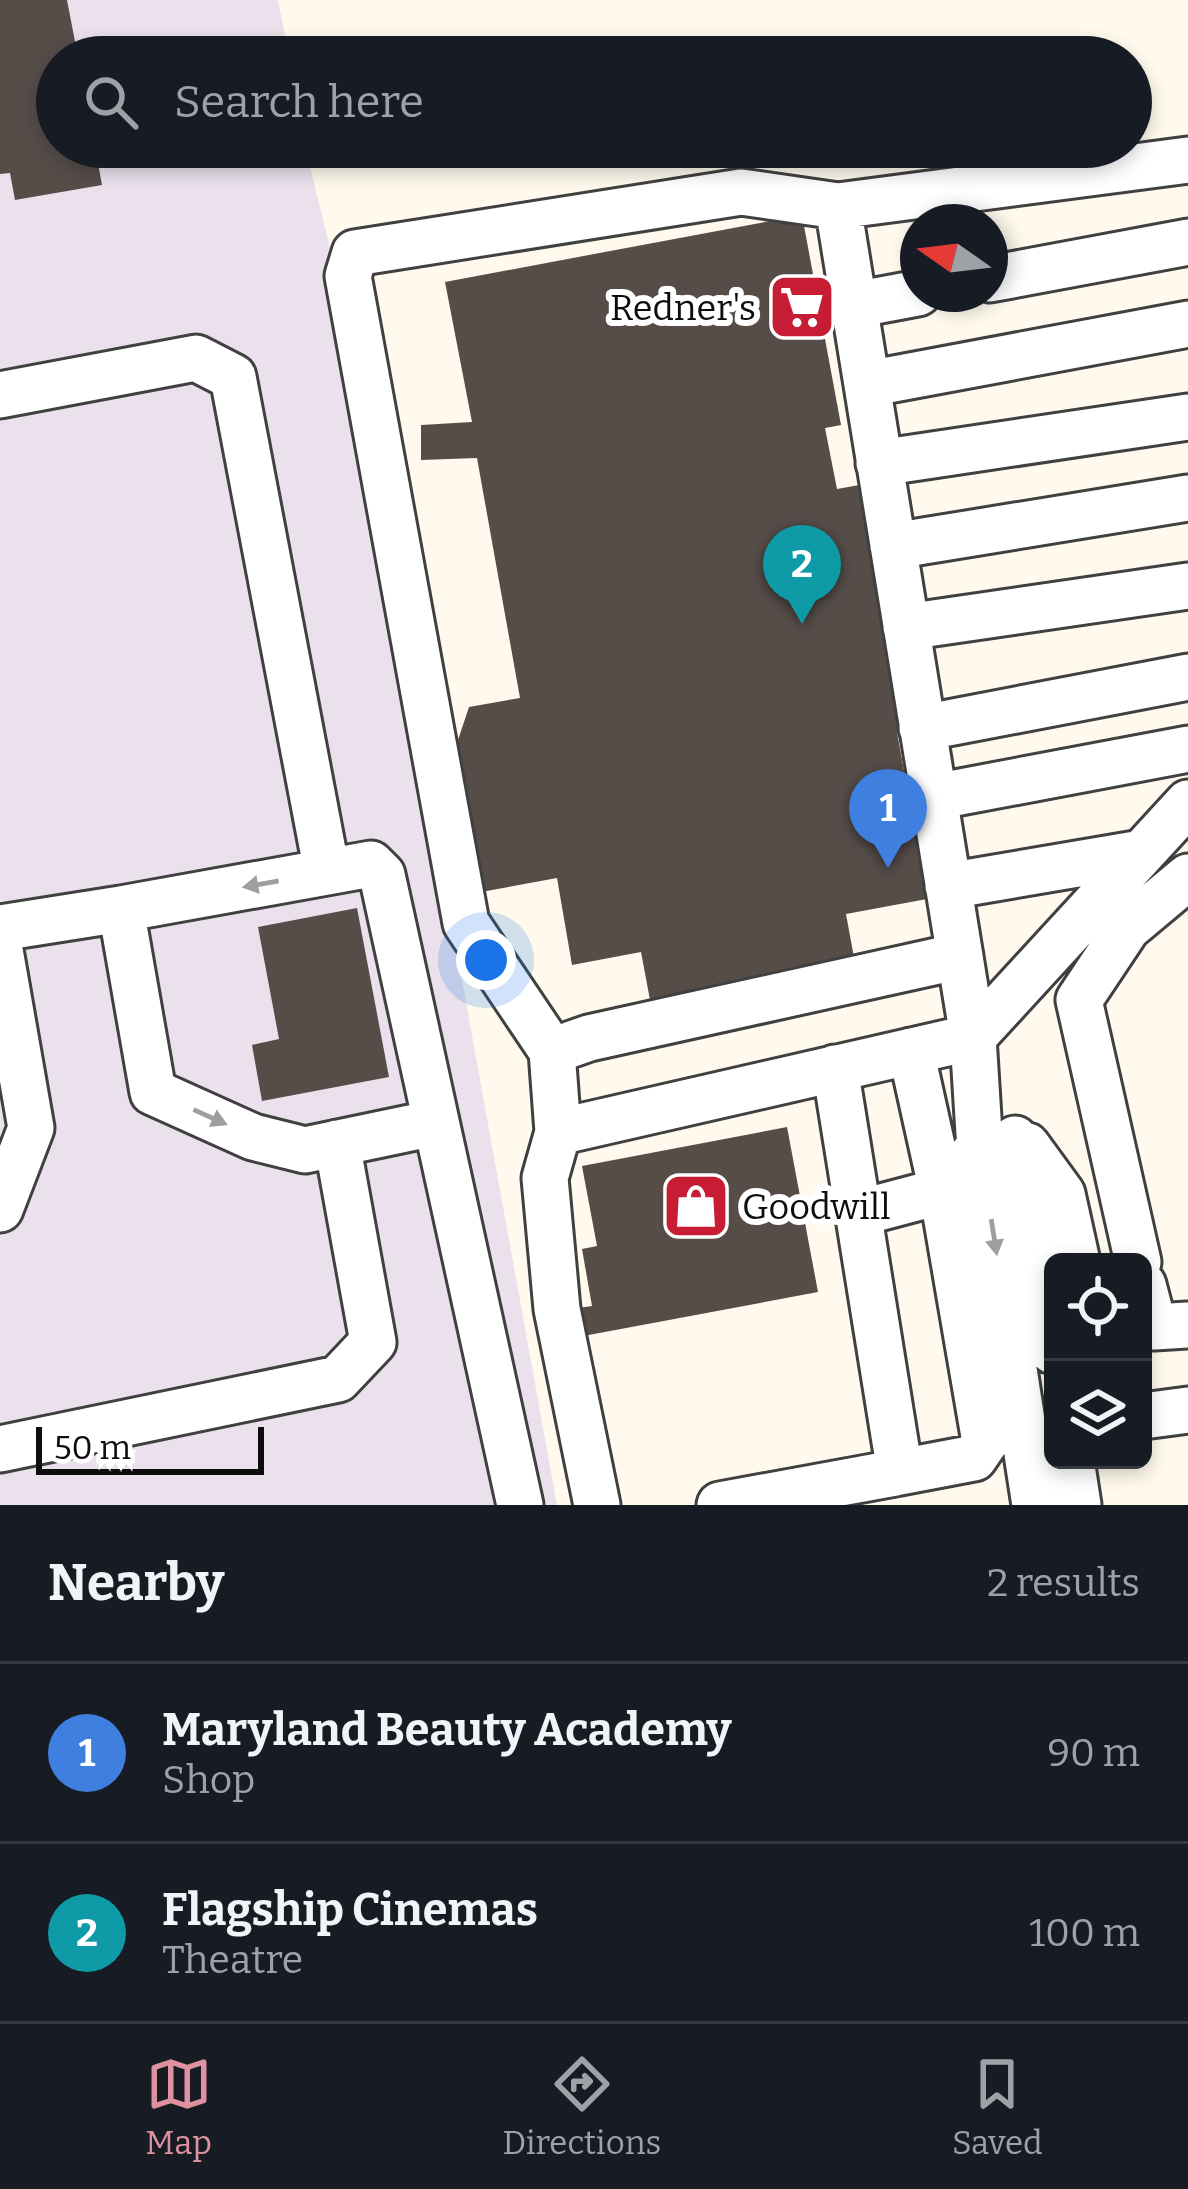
<!DOCTYPE html>
<html lang="en">
<head>
<meta charset="utf-8">
<style>
	body { margin:0; font-family:Bitter,serif; background:#20242c; color:#f1f3f6 }
	.controls { position:absolute; right:36px; bottom:36px; display:grid; overflow:hidden; border-radius:18px; box-shadow:0 6px 18px #0003 }
	.controls button { width:108px; height:108px; display:grid; place-items:center; padding:0; border:0; border-bottom:3px solid #363941; background:#171b24; color:#f1f3f6; font:60px sans-serif }
	.compass { position:absolute; left:900px; top:204px; width:108px; height:108px; border-radius:50%; background:#171b24; box-shadow:0 6px 18px #0003; rotate:284deg }
	.scale { position:absolute; left:36px; bottom:30px; width:228px; box-sizing:border-box; padding-left:12px; border:6px solid #0d0d0d; border-top:0; font-size:33px; line-height:42px; white-space:nowrap; color:#0d0d0d; -webkit-text-stroke:9px #fff; paint-order:stroke }
	.you { position:absolute; left:486px; top:960px; width:42px; height:42px; margin:-30px; border:9px solid #fff; border-radius:50%; background:#1a73e8; box-shadow:0 0 0 18px #1a73e833 }
	.badge { display:grid; place-items:center; width:78px; height:78px; border-radius:50%; background:#de929f; color:#fff; font-size:39px; font-weight:700 }
	.pin { position:absolute; translate:-50% -99px; filter:drop-shadow(0 3px 6px #0008) }
	.pin::after { content:''; position:absolute; top:63px; width:42px; height:36px; background:inherit; clip-path:polygon(0 0,100% 0,50% 100%) }
	.list { margin:0; padding:0; list-style:none }
	h2 { display:flex; justify-content:space-between; align-items:center; height:156px; margin:0; padding:0 48px; font-size:51px }
	h2 small { font-size:39px; font-weight:400; color:#9ea1a6 }
	.list li { display:grid; grid-template-columns:78px 1fr auto; gap:36px; align-items:center; box-sizing:border-box; height:180px; padding:0 48px; border-top:3px solid #363941 }
	.list b { display:block; font-size:45px; white-space:nowrap }
	.list p { margin:0; font-size:39px; white-space:nowrap; color:#9ea1a6 }
	.list em { font-size:39px; font-style:normal; color:#9ea1a6 }
	.icon { flex:none; width:66px; height:66px; fill:none; stroke:currentColor; stroke-width:2; stroke-linecap:round; stroke-linejoin:round }
	.map { position:relative; flex:none; width:1188px; height:1505px; overflow:hidden }
	.search { position:absolute; background:#171b24; box-shadow:0 6px 18px #0003; left:36px; right:36px; top:36px; height:132px; display:flex; align-items:center; gap:30px; box-sizing:border-box; padding:0 42px; border-radius:66px; color:#9ea1a6; font-size:45px }
	.sheet { height:516px; background:#171b24 }
	nav { display:flex; justify-content:space-around; align-items:center; box-sizing:border-box; height:168px; border-top:3px solid #363941; background:#171b24; font-size:33px; color:#9ea1a6 }
	nav a { display:grid; justify-items:center; gap:6px }
	nav .on { color:#de929f }
	.map>svg:first-child { display:block }
	.industrial { fill:#eae1ec }
	.building { fill:#564d49 }
	.lines { fill:none; stroke-linecap:round; stroke-linejoin:round }
	.minor-casing { stroke:#404040; stroke-width:51 }
	.minor { stroke:#fff; stroke-width:45 }
	.oneway { fill:#9e9e9e }
	.labels { text-anchor:middle; stroke-width:12; stroke-linejoin:round; paint-order:stroke }
	.poi-label { font-size:36px; fill:#0d0d0d; stroke:#fff; text-anchor:end }
</style>
</head>
<body>
<div class="map">
<svg width="1188" height="1505" viewBox="0 0 1188 1505">
	<rect width="100%" height="100%" fill="#fffaed"/>
	<path class="industrial" d="M0 0H278L289 57H57V147H305L328 239 557 1505H0Z"/>
	<path class="building" d="M0 0H67L78 57H57V147H95L102 185 15 200 10 173 0 174Z
		M802 215 841 425 825 428 837 489 865 484 911 729 897 732 927 899 846 914 855 963 650 1000 641 952 572 965 557 878 470 894 446 776 469 707 520 698 477 458 421 460V425L472 422 445 282Z
		M357 908 389 1077 262 1101 252 1045 279 1039 258 927Z
		M787 1127 818 1292 578 1337 572 1309 592 1306 582 1249 597 1246 582 1166Z"/>
	<g class="lines">
		<defs>
			<path id="minor" d="M838 206 973 1037 980 1150 1035 1505
				M990 279 1188 242
				M854 305 918 293
				M867 384 1188 324
				M0 395 196 358 233 377 327 872
				M879 463 1188 417
				M893 546 1188 498
				M906 627 1188 586
				M922 728 1188 677
				M934 797 1188 749
				M948 886 1142 853
				M0 928 121 909
				M0 950 31 1128 0 1209
				M552 1051 466 923 348 276 355 253 741 192 838 206 1188 160
				M434 1123 305 1150 253 1137 153 1092 121 909 371 864 382 875 520 1505
				M558 1132 973 1037 1188 803
				M1015 1139 1053 1351
				M859 1213 942 1191 911 1051
				M1138 1262 1079 1000 1127 928 1188 877
				M1143 1285 1154 1327 1188 1325
				M1143 1416 1188 1410
				M0 1449 338 1379 373 1342 337 1143
				M1071 1460 1078 1505
				M895 1473 974 1458 985 1442 942 1191 980 1146H1027L1062 1194 1077 1262
				M597 1505 557 1309 545 1178 558 1132 552 1051 589 1038 960 956
				M720 1505 895 1473 898 1460 835 1068"/>
		</defs>
		<use href="#minor" class="minor-casing"/>
		<use href="#minor" class="minor"/>
	</g>
	<defs><path id="oneway-solid" d="M-6-.8H1V-3.2L6.5 0L1 3.2V.8H-6Z" transform="scale(3)"/></defs>
	<g class="oneway">
		<use href="#oneway-solid" transform="translate(261 884) rotate(170)"/>
		<use href="#oneway-solid" transform="translate(210 1117) rotate(24)"/>
		<use href="#oneway-solid" transform="translate(994 1237) rotate(81)"/>
	</g>
	<defs>
		<symbol id="supermarket-square" viewBox="-11 -11 22 22"><rect x="-9" y="-9" width="18" height="18" rx="4" fill="#c61c34" stroke="#fff"/><path d="M-6-5.5h2.5l.6 2H6L4.5 2H-2.5L-4.4-4H-6ZM-1.5 3.2a1.3 1.3 0 1 0 .1 0ZM3 3.2a1.3 1.3 0 1 0 .1 0Z" fill="#fff"/></symbol>
		<symbol id="shop-square" viewBox="-11 -11 22 22"><rect x="-9" y="-9" width="18" height="18" rx="4" fill="#c61c34" stroke="#fff"/><path d="M-5-2.5h2.3a2.7 3.5 0 0 1 5.4 0H5L5.5 6h-11ZM-1.5-2.5h3a1.5 2.3 0 0 0-3 0Z" fill="#fff"/></symbol>
	</defs>
	<g fill-rule="evenodd">
		<use href="#supermarket-square" x="764" y="269" width="76" height="76"/>
		<use href="#shop-square" x="658" y="1168" width="76" height="76"/>
	</g>
	<g class="labels">
		<g class="poi-label">
			<text x="756" y="320">Redner's</text>
			<text x="742" y="1219" text-anchor="start">Goodwill</text>
		</g>
	</g>
</svg>
<div class="controls">
<button><svg class="icon" aria-label="locate" viewBox="0 0 24 24"><circle cx="12" cy="12" r="6"/><path d="M12 2v4M12 18v4M2 12h4M18 12h4"/></svg></button>
<button><svg class="icon" aria-label="layers" viewBox="0 0 24 24"><path d="M12 4l9 5-9 5-9-5zM3 14l9 5 9-5"/></svg></button>
</div>
<svg class="compass" viewBox="-18 -18 36 36"><path d="M0-13l5 13h-10z" fill="#e53935"/><path d="M0 13l5-13h-10z" fill="#9ea1a6"/></svg>
<div class="scale">50 m</div>
<div class="you"></div>
<div class="pin badge" style="left:888px;top:868px;background:#3f7fe0">1</div>
<div class="pin badge" style="left:802px;top:624px;background:#0f9aa8">2</div>
<div class="search"><svg class="icon" aria-label="search" viewBox="0 0 24 24"><circle cx="10" cy="10" r="6"/><path d="M15 15l6 6"/></svg>Search here</div>
</div>
<section class="sheet">
<h2>Nearby<small>2 results</small></h2>
<ul class="list">
<li><span class="badge" style="background:#3f7fe0">1</span><div><b>Maryland Beauty Academy</b><p>Shop</p></div><em>90 m</em></li>
<li><span class="badge" style="background:#0f9aa8">2</span><div><b>Flagship Cinemas</b><p>Theatre</p></div><em>100 m</em></li>
</ul>
</section>
<nav>
<a class="on"><svg class="icon" aria-label="map" viewBox="0 0 24 24"><path d="M3 6l6-2 6 2 6-2v14l-6 2-6-2-6 2zM9 4v14M15 6v14"/></svg>Map</a>
<a><svg class="icon" aria-label="directions" viewBox="0 0 24 24"><path d="M12 3l9 9-9 9-9-9zM9 14v-3h6M13 9l2 2-2 2"/></svg>Directions</a>
<a><svg class="icon" aria-label="saved" viewBox="0 0 24 24"><path d="M7 4h10v16l-5-4-5 4z"/></svg>Saved</a>
</nav>
</body>
</html>
